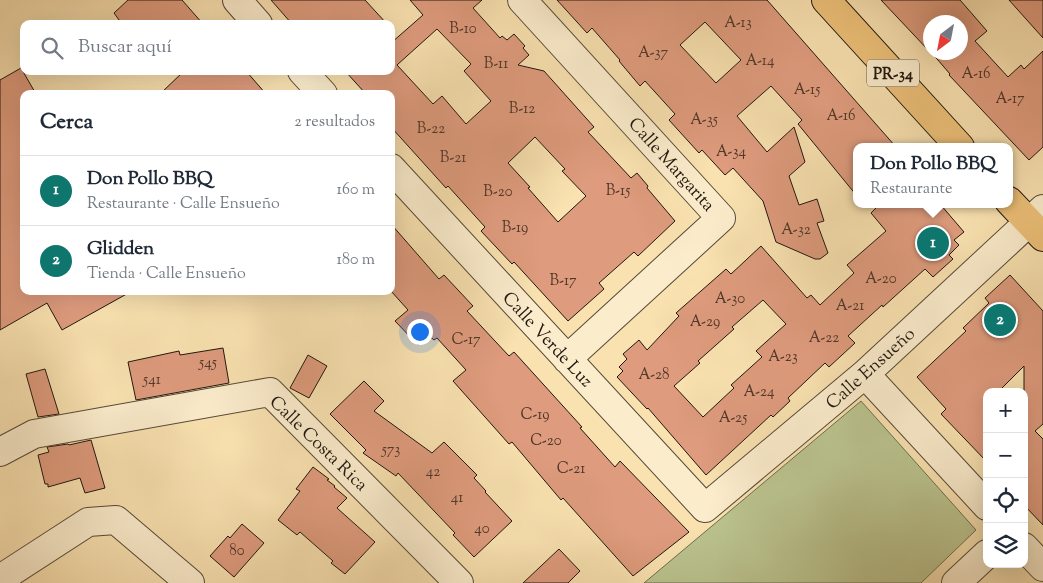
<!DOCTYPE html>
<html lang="es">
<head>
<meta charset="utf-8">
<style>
	body { margin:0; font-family:"Sorts Mill Goudy",serif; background:#f6f6f7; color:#1f2937 }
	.controls { position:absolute; right:15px; bottom:15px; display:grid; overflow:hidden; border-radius:10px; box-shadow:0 5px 20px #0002 }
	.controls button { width:45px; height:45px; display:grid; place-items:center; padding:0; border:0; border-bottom:1px solid #e0e1e3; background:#fff; color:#1f2937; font:25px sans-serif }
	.compass { position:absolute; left:923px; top:15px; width:45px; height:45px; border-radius:50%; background:#fff; box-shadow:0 5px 20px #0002; rotate:212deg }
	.you { position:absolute; left:419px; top:331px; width:18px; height:18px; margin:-12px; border:4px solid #fff; border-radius:50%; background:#1a73e8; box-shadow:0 0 0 8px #1a73e833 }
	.badge { display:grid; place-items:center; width:32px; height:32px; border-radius:50%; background:#0f766e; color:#fff; font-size:16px; font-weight:700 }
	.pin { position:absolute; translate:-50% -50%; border:2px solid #fff; box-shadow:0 1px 5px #0006 }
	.popup { position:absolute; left:853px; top:143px; width:160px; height:65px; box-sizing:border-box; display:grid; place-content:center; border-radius:10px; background:#fff; filter:drop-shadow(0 1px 4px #0005); font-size:16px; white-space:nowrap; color:#747a83 }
	.popup b { font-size:19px; color:#1f2937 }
	.popup::after { content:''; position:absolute; left:50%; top:100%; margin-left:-10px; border:10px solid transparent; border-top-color:#fff }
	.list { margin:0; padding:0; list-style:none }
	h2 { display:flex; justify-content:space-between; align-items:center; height:65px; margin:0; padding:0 20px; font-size:21px }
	h2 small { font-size:16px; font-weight:400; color:#747a83 }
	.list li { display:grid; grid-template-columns:32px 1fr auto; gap:15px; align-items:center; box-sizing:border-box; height:70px; padding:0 20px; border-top:1px solid #e0e1e3 }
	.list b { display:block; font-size:19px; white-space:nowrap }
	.list p { margin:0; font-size:16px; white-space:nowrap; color:#747a83 }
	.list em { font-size:16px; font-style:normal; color:#747a83 }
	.icon { flex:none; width:28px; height:28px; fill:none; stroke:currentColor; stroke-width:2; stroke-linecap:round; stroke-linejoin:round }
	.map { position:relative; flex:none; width:1043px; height:583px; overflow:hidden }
	.search { position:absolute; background:#fff; box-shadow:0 5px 20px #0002; left:20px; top:20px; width:375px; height:55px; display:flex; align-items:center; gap:12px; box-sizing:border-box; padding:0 18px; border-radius:10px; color:#747a83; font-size:19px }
	.panel { position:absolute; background:#fff; box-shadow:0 5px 20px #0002; left:20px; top:90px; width:375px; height:205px; border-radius:10px }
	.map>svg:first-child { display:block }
	.pitch { fill:#bac38e; stroke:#6d6d4e }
	.building { fill:#de9b7d; stroke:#20170f; fill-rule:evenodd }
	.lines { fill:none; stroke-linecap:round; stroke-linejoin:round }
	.minor-casing { stroke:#564a37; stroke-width:30 }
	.major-casing { stroke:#20170f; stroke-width:30 }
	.minor { stroke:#fbeccc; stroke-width:28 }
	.major { stroke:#ecc078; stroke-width:28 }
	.labels { text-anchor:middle; stroke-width:4; stroke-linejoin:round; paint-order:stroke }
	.number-label { font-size:15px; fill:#50382a }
	.shield { fill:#fbeccc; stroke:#625748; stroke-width:1 }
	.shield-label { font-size:16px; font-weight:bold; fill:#20170f }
	.street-label { font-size:18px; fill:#20170f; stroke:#fbeccc }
</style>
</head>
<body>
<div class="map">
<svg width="1043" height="583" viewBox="0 0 1043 583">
	<rect width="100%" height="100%" fill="#f9e1b0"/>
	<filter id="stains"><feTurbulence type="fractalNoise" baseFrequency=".004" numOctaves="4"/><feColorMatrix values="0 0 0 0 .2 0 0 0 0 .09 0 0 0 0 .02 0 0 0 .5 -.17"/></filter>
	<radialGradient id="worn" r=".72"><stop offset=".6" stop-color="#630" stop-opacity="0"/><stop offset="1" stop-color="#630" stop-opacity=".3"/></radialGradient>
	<path class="pitch" d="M861 401 976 530 921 583H644Z"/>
	<path class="building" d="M128 0H182L203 24H122L114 13Z
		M271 0H365L387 24H292Z
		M410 0H482L473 8 500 38 502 36 507 40 514 34 525 46 523 48 529 55 518 65 544 71 594 127 588 132 631 178 637 173 648 186 647 188 675 221 638 256 634 252 599 283 604 289 568 321 514 262 512 264 481 231 485 227 448 186 446 188 391 127V94H366L345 71H391V43L423 15ZM437 29 471 64 464 71 491 101 466 124 442 96 433 104 397 65ZM535 137 565 169 562 171 586 196 558 222 528 188 530 187 508 163Z
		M557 0H767L896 147H857V196L798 124 802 120 771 86 737 116 767 152 794 127 805 162 789 176 799 205 817 199 824 221 817 223 828 253 820 259H815L776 242 763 201 733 168 725 175 702 150 699 153 669 120 675 114 645 81 640 86 619 61 620 60 592 28 587 33ZM705 22 741 60 716 83 680 45Z
		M881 0H960L987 31 975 41 1008 77 1021 65 1024 69 1043 51V147L1029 160 949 75 950 74 931 52H960V22H930V52Z
		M1009 0H1043V38Z
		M21 68 36 94H24V291H132L62 330 47 303 0 330V80Z
		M184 71H246L266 94H160Z
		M880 204H940L964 232 954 240 959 245 949 255 953 259 933 277 925 269 883 307 882 305 848 336 855 343 829 367 825 363 788 398 790 401 773 417 771 415 706 475 648 408 647 409 617 377 623 371 619 367 627 359 623 354 639 340 647 350 679 316 676 313 726 269 731 274 761 246 807 298 811 295 820 305 854 273 847 265 886 231 871 213ZM763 300 786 324 756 351 762 357 731 385 734 388 703 417 674 386 700 363 698 361 734 329 732 327Z
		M391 224 439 279 444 275 473 306 467 311 509 356 514 352 582 427 580 428 615 467 620 461 689 532 633 576 563 498 561 500 512 442 509 444 453 381 466 370 437 338 434 340 428 335 418 345 395 321 408 310 391 291Z
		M1010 275 1043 311V424L1035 431 1043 439V525L1024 505V366L998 392H987V462L941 414 946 409 917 377 966 331 963 328 989 303 985 298Z
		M223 348 229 383 136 400 128 362 179 351 180 355Z
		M308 355 327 366 309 398 290 388Z
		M45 369 59 414 38 417 26 374Z
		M364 381 384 401 374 411 432 453 444 442 477 475 474 478 486 491 485 492 512 521 474 557 453 535 455 533 398 473 396 476 363 453 366 450 330 414Z
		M91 440 105 488 85 493 80 478 48 487V484H45L38 455 49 452 47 447 68 444 69 445Z
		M313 467 329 479 327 480 335 486 334 487 347 498 337 508 375 542 345 574 331 563 333 561 300 532 297 535 278 520 300 491 296 489Z
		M242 524 264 543 234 577 210 556 228 536 230 538Z
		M559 549 580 571 568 583H523Z"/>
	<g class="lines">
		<defs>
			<path id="minor" d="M237 0 258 24
				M522 0 721 218 567 359
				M302 71 323 94
				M391 168 705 508 865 374 1043 209
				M865 374 987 506
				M0 452 34 434 270 392 459 583
				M1024 547 1043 567
				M0 579 88 522 116 520 190 583
				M956 583 987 554"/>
			<path id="major" d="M826 0 960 147
				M1009 201 1043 237"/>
		</defs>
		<use href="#minor" class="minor-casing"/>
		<use href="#major" class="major-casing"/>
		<use href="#minor" class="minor"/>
		<use href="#major" class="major"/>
	</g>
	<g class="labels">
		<g class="number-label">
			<text x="738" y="27">A-13</text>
			<text x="463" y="33">B-10</text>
			<text x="653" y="57">A-37</text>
			<text x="760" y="65">A-14</text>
			<text x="496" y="68">B-11</text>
			<text x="976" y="78">A-16</text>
			<text x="807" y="94">A-15</text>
			<text x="1010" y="103">A-17</text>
			<text x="522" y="113">B-12</text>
			<text x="841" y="120">A-16</text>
			<text x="704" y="124">A-35</text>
			<text x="431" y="133">B-22</text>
			<text x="731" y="156">A-34</text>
			<text x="453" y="162">B-21</text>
			<text x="618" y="195">B-15</text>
			<text x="498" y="196">B-20</text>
			<text x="515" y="232">B-19</text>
			<text x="796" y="234">A-32</text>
			<text x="881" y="283">A-20</text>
			<text x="563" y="285">B-17</text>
			<text x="730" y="303">A-30</text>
			<text x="850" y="310">A-21</text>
			<text x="705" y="326">A-29</text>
			<text x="824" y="342">A-22</text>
			<text x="466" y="344">C-17</text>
			<text x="783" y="361">A-23</text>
			<text x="208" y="367">545</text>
			<text x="654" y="379">A-28</text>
			<text x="152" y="384">541</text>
			<text x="759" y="396">A-24</text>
			<text x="535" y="419">C-19</text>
			<text x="733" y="422">A-25</text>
			<text x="546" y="445">C-20</text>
			<text x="391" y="454">573</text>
			<text x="571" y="473">C-21</text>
			<text x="433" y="476">42</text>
			<text x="457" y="502">41</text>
			<text x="482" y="533">40</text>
			<text x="237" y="555">80</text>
		</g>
		<rect class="shield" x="867" y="59.5" width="52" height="27" rx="4"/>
		<g class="shield-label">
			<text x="893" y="79">PR-34</text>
		</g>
		<g class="street-label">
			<text transform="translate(672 164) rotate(48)" y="6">Calle Margarita</text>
			<text transform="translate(548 339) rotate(47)" y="6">Calle Verde Luz</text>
			<text transform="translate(870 368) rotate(-42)" y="6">Calle Ensueño</text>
			<text transform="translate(319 443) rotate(44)" y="6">Calle Costa Rica</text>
		</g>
	</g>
	<rect width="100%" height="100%" filter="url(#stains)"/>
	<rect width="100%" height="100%" fill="url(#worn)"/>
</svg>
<div class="controls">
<button>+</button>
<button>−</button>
<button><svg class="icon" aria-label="locate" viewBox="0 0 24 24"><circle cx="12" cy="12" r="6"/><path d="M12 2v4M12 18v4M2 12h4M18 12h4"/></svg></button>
<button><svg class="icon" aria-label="layers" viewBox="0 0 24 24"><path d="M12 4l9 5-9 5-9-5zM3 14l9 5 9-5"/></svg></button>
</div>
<svg class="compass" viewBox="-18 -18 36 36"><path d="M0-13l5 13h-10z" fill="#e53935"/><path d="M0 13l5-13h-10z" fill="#747a83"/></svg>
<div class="you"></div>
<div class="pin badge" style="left:933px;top:243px">1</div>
<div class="popup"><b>Don Pollo BBQ</b>Restaurante</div>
<div class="pin badge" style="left:1000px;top:320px">2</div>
<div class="search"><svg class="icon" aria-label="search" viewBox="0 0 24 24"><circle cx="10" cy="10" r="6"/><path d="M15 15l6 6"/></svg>Buscar aquí</div>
<section class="panel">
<h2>Cerca<small>2 resultados</small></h2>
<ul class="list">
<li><span class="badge">1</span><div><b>Don Pollo BBQ</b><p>Restaurante · Calle Ensueño</p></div><em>160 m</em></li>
<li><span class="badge">2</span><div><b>Glidden</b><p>Tienda · Calle Ensueño</p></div><em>180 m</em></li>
</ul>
</section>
</div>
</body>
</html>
